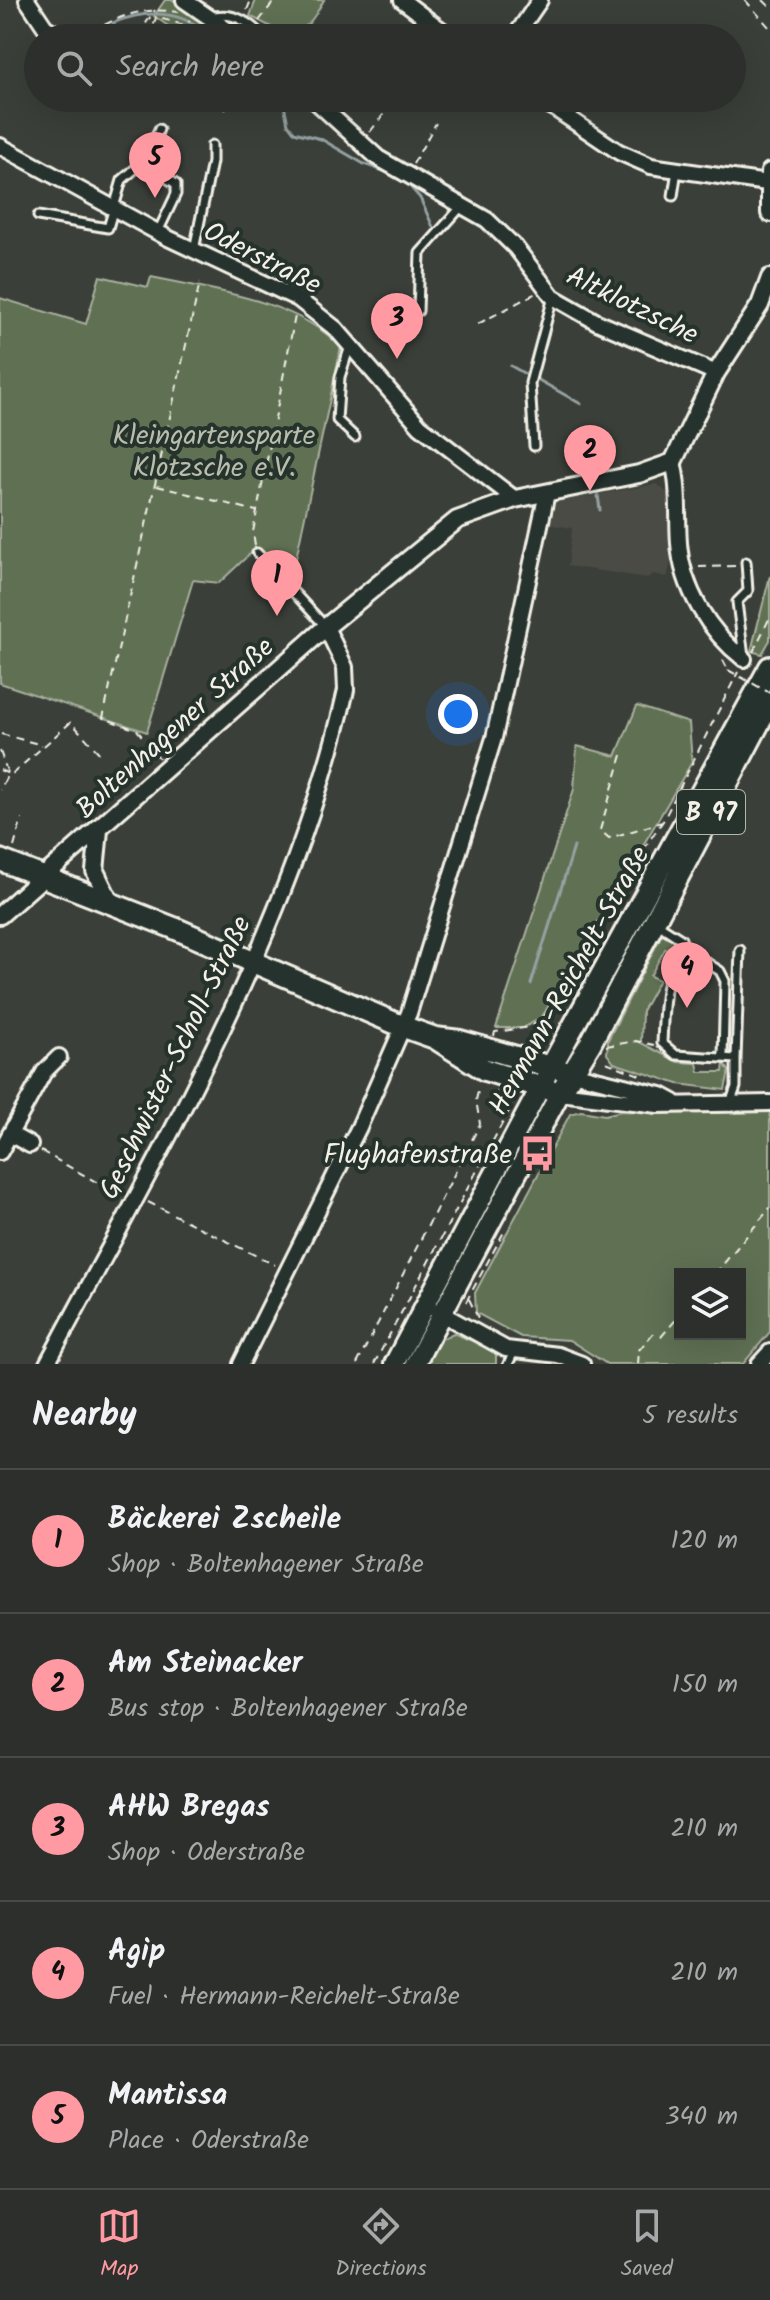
<!DOCTYPE html>
<html lang="en">
<head>
<meta charset="utf-8">
<style>
	body { margin:0; font-family:Kalam,sans-serif; background:#343733; color:#f1f3f6 }
	.controls { position:absolute; right:24px; bottom:24px; display:grid; overflow:hidden; border-radius:0px; box-shadow:0 8px 32px #0002 }
	.controls button { width:72px; height:72px; display:grid; place-items:center; padding:0; border:0; border-bottom:2px solid #484a47; background:#2c2f2b; color:#f1f3f6; font:40px sans-serif }
	.you { position:absolute; left:458px; top:714px; width:28px; height:28px; margin:-20px; border:6px solid #fff; border-radius:50%; background:#1a73e8; box-shadow:0 0 0 12px #1a73e833 }
	.badge { display:grid; place-items:center; width:52px; height:52px; border-radius:50%; background:#ff9aa2; color:#111; font-size:26px; font-weight:700 }
	.pin { position:absolute; translate:-50% -66px; filter:drop-shadow(0 2px 4px #0008) }
	.pin::after { content:''; position:absolute; top:42px; width:28px; height:24px; background:inherit; clip-path:polygon(0 0,100% 0,50% 100%) }
	.list { margin:0; padding:0; list-style:none }
	h2 { display:flex; justify-content:space-between; align-items:center; height:104px; margin:0; padding:0 32px; font-size:34px }
	h2 small { font-size:26px; font-weight:400; color:#a6a9a9 }
	.list li { display:grid; grid-template-columns:52px 1fr auto; gap:24px; align-items:center; box-sizing:border-box; height:144px; padding:0 32px; border-top:2px solid #484a47 }
	.list b { display:block; font-size:30px; white-space:nowrap }
	.list p { margin:0; font-size:26px; white-space:nowrap; color:#a6a9a9 }
	.list em { font-size:26px; font-style:normal; color:#a6a9a9 }
	.icon { flex:none; width:44px; height:44px; fill:none; stroke:currentColor; stroke-width:2; stroke-linecap:round; stroke-linejoin:round }
	.map { position:relative; flex:none; width:770px; height:1364px; overflow:hidden }
	.search { position:absolute; background:#2c2f2b; box-shadow:0 8px 32px #0002; left:24px; right:24px; top:24px; height:88px; display:flex; align-items:center; gap:20px; box-sizing:border-box; padding:0 28px; border-radius:44px; color:#a6a9a9; font-size:30px }
	.sheet { height:824px; background:#2c2f2b }
	nav { display:flex; justify-content:space-around; align-items:center; box-sizing:border-box; height:112px; border-top:2px solid #484a47; background:#2c2f2b; font-size:22px; color:#a6a9a9 }
	nav a { display:grid; justify-items:center; gap:4px }
	nav .on { color:#ff9aa2 }
	.map>svg:first-child { display:block }
	.built { fill:#4b4b44 }
	.green { fill:#5f7053; stroke:#aab09e; stroke-width:2; fill-rule:evenodd }
	.lines { fill:none; stroke-linecap:round; stroke-linejoin:round }
	.stream { stroke:#95a1a2; stroke-width:3 }
	.service-casing { stroke:#f4f1e8; stroke-width:13 }
	.minor-casing { stroke:#f4f1e8; stroke-width:20 }
	.tertiary-casing { stroke:#f4f1e8; stroke-width:22 }
	.secondary-casing { stroke:#f4f1e8; stroke-width:24 }
	.primary-casing { stroke:#f4f1e8; stroke-width:26 }
	.path { stroke:#f4f1e8; stroke-width:2; stroke-dasharray:8 6; stroke-linecap:butt }
	.service { stroke:#26332d; stroke-width:7 }
	.minor { stroke:#26332d; stroke-width:14 }
	.tertiary { stroke:#26332d; stroke-width:16 }
	.secondary { stroke:#26332d; stroke-width:18 }
	.primary { stroke:#26332d; stroke-width:20 }
	.path-bridge { stroke:#f4f1e8; stroke-width:2; stroke-dasharray:8 6; stroke-linecap:butt }
	.labels { text-anchor:middle; stroke-width:8; stroke-linejoin:round; paint-order:stroke }
	.shield { fill:#26332d; stroke:#b6b8b0; stroke-width:2 }
	.shield-label { font-size:26px; font-weight:bold; fill:#f4f1e8 }
	.street-label { font-size:28px; fill:#f4f1e8; stroke:#26332d }
	.park-label { font-size:28px; fill:#b8bdac; stroke:#26332d }
	.poi-label { font-size:28px; fill:#f4f1e8; stroke:#26332d; text-anchor:end }
</style>
</head>
<body>
<div class="map">
<svg width="770" height="1364" viewBox="0 0 770 1364">
	<rect width="100%" height="100%" fill="#3a3f39"/>
	<filter id="ink" filterUnits="userSpaceOnUse"><feTurbulence type="fractalNoise" baseFrequency=".0125" numOctaves="2"/><feDisplacementMap in="SourceGraphic" scale="16" xChannelSelector="R" yChannelSelector="G"/><feConvolveMatrix kernelMatrix="1 2 1 2 8 2 1 2 1" color-interpolation-filters="sRGB"/></filter>
	<g filter="url(#ink)">
		<path class="built" d="M657 484 672 497 676 543 667 577 653 574 647 578 568 566 572 528 546 524 549 503Z"/>
		<path class="green" d="M165 0H173L221 31 216 38H185L154 16Z
			M256 0H324C314 18 308 29 288 36L250 16Z
			M100 276 148 287 151 277C212 290 296 300 341 347L291 582 255 549 219 583 193 580 147 732 0 683V298L86 324Z
			M770 576V640L762 654 751 651Z
			M637 706 689 723 692 762 542 1017 523 1028H496L574 789 577 746 616 756Z
			M663 932 677 939 681 951 674 955 665 949 650 976 659 980 642 1011 641 1043 678 1062 697 1063 699 1072H723L724 1063 729 1071 725 1090 678 1084 614 1063 607 1054 608 1040Z
			M581 1111 605 1115 621 1111 770 1112V1332L743 1364H607L569 1340 521 1337 476 1313 475 1293 570 1114ZM680 1274H740V1334H680Z
			M453 1333 492 1349 496 1354V1364H423L436 1342Z"/>
		<g class="lines">
			<path class="stream" d="M113 23C143 10 185 8 208 38
				M284 105 288 124 294 132 321 139 364 164 392 174
				M407 183 420 198 433 227
				M511 366 527 375
				M535 378 581 404
				M598 495 600 510
				M531 984 574 847"/>
			<defs>
				<path id="service" d="M211 17C232 11 250 22 264 38
					M142 163 176 184V194L158 232
					M673 196 677 170
					M38 216 108 228 122 180 149 157 159 129
					M194 250 212 162V145
					M418 311 420 253 462 206
					M350 346 340 377 337 420 355 437
					M534 446 530 383 553 297
					M257 553 326 627
					M744 657 737 602 748 591 746 562
					M656 923 681 939C689 961 672 966 667 985 663 1004 663 1024 662 1043L676 1055 736 1059V1087L730 1104
					M685 949 720 971 725 981 723 1056
					M736 1059 740 950
					M508 1364 514 1352"/>
				<path id="minor" d="M27 0 45 27 62 38
					M184 0 239 38
					M402 0 452 38
					M514 38 540 0
					M312 98 378 158 487 220 516 248 553 297 597 322 716 373
					M539 98 619 152 651 166 767 183
					M0 146 168 238 298 299 336 329 420 426 515 499
					M673 462C680 488 677 517 679 543 682 588 709 632 744 659
					M572 1073 661 1095 674 1102
					M560 1093 658 1105 770 1103
					M10 1134 30 1145
					M0 1152 44 1072 59 1057
					M435 1310 506 1349 558 1355 582 1364
					M47 1364C162 1147 291 932 346 690L345 667 326 627
					M241 1364 359 1127 409 1013 494 738 547 493
					M759 1364 770 1352"/>
				<path id="tertiary" d="M770 172V213
					M99 830 95 871 110 902
					M0 915 326 627 457 520 515 499 639 474 673 462 716 373 760 305 770 278"/>
				<path id="secondary" d="M394 1364 551 1067 572 1073
					M415 1364 560 1093"/>
				<path id="primary" d="M0 860 174 928 404 1027 435 1038 460 1041 551 1067 770 667
					M435 1038 485 1070 560 1093 590 1044 770 702"/>
			</defs>
			<use href="#service" class="service-casing"/>
			<use href="#minor" class="minor-casing"/>
			<use href="#tertiary" class="tertiary-casing"/>
			<use href="#secondary" class="secondary-casing"/>
			<use href="#primary" class="primary-casing"/>
			<path class="path" d="M745 0 770 28
				M763 0 770 7
				M247 10 251 0
				M259 21 275 0
				M138 35 155 10
				M80 38C116 18 137 6 179 12
				M150 38 156 17 184 25 190 21
				M225 110 232 98
				M370 132 396 98
				M413 164 436 123
				M478 324 536 293
				M157 486 256 511
				M255 545 253 532 295 316
				M699 567 737 566
				M753 652 770 617
				M723 660 728 670
				M1 734 42 745
				M0 751 8 774 0 790
				M622 755 600 830 609 838 662 822
				M159 758 137 730 103 718 200 282
				M0 770 11 775 71 722 101 755
				M14 847 22 819
				M494 1036 495 1032 531 1027 551 1010 635 861 663 821 738 672
				M534 1044 552 1032
				M606 1046 636 1041 654 1045
				M606 1062 642 1076
				M41 1151 123 1197
				M148 1202 275 1265
				M715 1274 770 1208
				M469 1299 478 1318
				M466 1302 505 1230
				M661 1337 680 1315
				M357 1364 480 1124 476 1100 479 1087
				M374 1364 512 1105 497 1091
				M638 1364 639 1350 654 1332"/>
			<use href="#service" class="service"/>
			<use href="#minor" class="minor"/>
			<use href="#tertiary" class="tertiary"/>
			<use href="#secondary" class="secondary"/>
			<use href="#primary" class="primary"/>
			<path class="path-bridge" d="M728 670 770 693"/>
		</g>
	</g>
	<defs>
		<symbol id="bus-bare" viewBox="-9 -9 18 18"><path d="M-5-6H5V4H4V6H2V4H-2V6H-4V4H-5ZM-3.5-4V0h7V-4ZM-3.5 1.2v1.5H-2V1.2ZM2 1.2v1.5H3.5V1.2Z" fill="#ff9aa2" stroke="#26332d" stroke-width="2.5" paint-order="stroke"/></symbol>
	</defs>
	<g fill-rule="evenodd">
		<use href="#bus-bare" x="512" y="1128" width="51" height="51"/>
	</g>
	<g class="labels">
		<rect class="shield" x="677" y="790" width="68" height="44" rx="6"/>
		<g class="shield-label">
			<text x="711" y="821">B 97</text>
		</g>
		<g class="street-label">
			<text transform="translate(263 257) rotate(27)" y="10">Oderstraße</text>
			<text transform="translate(633 304) rotate(26)" y="10">Altklotzsche</text>
			<text transform="translate(174 727) rotate(-42)" y="10">Boltenhagener Straße</text>
			<text transform="translate(568 980) rotate(-61)" y="10">Hermann-Reichelt-Straße</text>
			<text transform="translate(174 1057) rotate(-64)" y="10">Geschwister-Scholl-Straße</text>
		</g>
		<g class="park-label">
			<text x="214" y="444">Kleingartensparte<tspan x="214" dy="32">Klotzsche e.V.</tspan></text>
		</g>
		<g class="poi-label">
			<text x="512" y="1163">Flughafenstraße</text>
		</g>
	</g>
</svg>
<div class="controls">
<button><svg class="icon" aria-label="layers" viewBox="0 0 24 24"><path d="M12 4l9 5-9 5-9-5zM3 14l9 5 9-5"/></svg></button>
</div>
<div class="you"></div>
<div class="pin badge" style="left:277px;top:616px">1</div>
<div class="pin badge" style="left:590px;top:491px">2</div>
<div class="pin badge" style="left:397px;top:359px">3</div>
<div class="pin badge" style="left:687px;top:1008px">4</div>
<div class="pin badge" style="left:155px;top:198px">5</div>
<div class="search"><svg class="icon" aria-label="search" viewBox="0 0 24 24"><circle cx="10" cy="10" r="6"/><path d="M15 15l6 6"/></svg>Search here</div>
</div>
<section class="sheet">
<h2>Nearby<small>5 results</small></h2>
<ul class="list">
<li><span class="badge">1</span><div><b>Bäckerei Zscheile</b><p>Shop · Boltenhagener Straße</p></div><em>120 m</em></li>
<li><span class="badge">2</span><div><b>Am Steinacker</b><p>Bus stop · Boltenhagener Straße</p></div><em>150 m</em></li>
<li><span class="badge">3</span><div><b>AHW Bregas</b><p>Shop · Oderstraße</p></div><em>210 m</em></li>
<li><span class="badge">4</span><div><b>Agip</b><p>Fuel · Hermann-Reichelt-Straße</p></div><em>210 m</em></li>
<li><span class="badge">5</span><div><b>Mantissa</b><p>Place · Oderstraße</p></div><em>340 m</em></li>
</ul>
</section>
<nav>
<a class="on"><svg class="icon" aria-label="map" viewBox="0 0 24 24"><path d="M3 6l6-2 6 2 6-2v14l-6 2-6-2-6 2zM9 4v14M15 6v14"/></svg>Map</a>
<a><svg class="icon" aria-label="directions" viewBox="0 0 24 24"><path d="M12 3l9 9-9 9-9-9zM9 14v-3h6M13 9l2 2-2 2"/></svg>Directions</a>
<a><svg class="icon" aria-label="saved" viewBox="0 0 24 24"><path d="M7 4h10v16l-5-4-5 4z"/></svg>Saved</a>
</nav>
</body>
</html>
